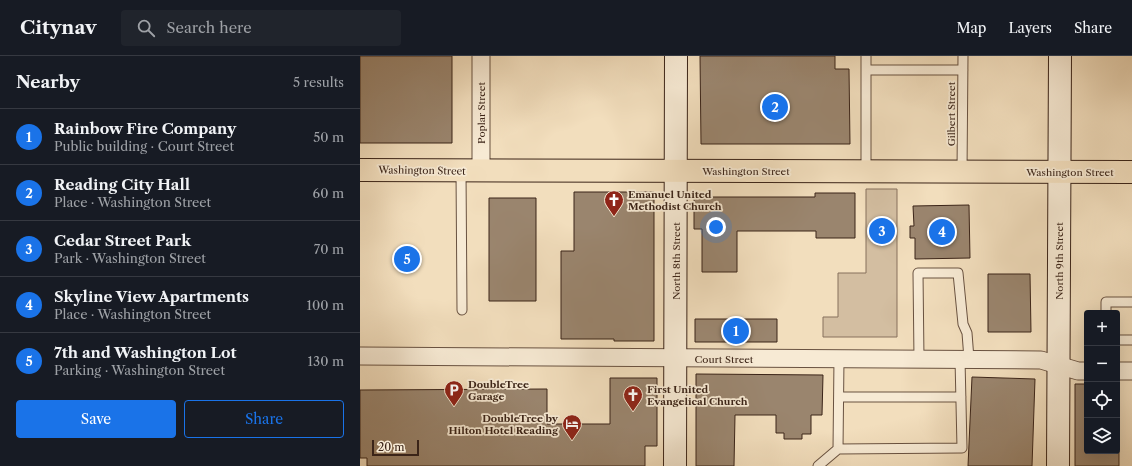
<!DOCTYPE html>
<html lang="en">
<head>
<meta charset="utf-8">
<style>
	body { margin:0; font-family:"Libre Caslon Text",serif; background:#20242c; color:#f1f3f6 }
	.controls { position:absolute; right:12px; bottom:12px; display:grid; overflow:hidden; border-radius:4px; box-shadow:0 4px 16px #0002 }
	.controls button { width:36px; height:36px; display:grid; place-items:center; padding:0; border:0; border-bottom:1px solid #363941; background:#171b24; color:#f1f3f6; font:20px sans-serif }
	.scale { position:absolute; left:12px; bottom:10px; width:47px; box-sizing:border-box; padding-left:4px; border:2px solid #3b2418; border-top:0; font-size:11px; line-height:14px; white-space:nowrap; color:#3b2418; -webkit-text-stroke:3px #f7ead4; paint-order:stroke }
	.you { position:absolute; left:356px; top:171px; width:14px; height:14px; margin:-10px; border:3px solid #fff; border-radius:50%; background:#1a73e8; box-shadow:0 0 0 6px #1a73e833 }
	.badge { display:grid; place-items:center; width:26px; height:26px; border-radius:50%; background:#1a73e8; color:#fff; font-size:13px; font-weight:700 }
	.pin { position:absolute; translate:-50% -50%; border:2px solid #fff; box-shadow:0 1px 4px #0006 }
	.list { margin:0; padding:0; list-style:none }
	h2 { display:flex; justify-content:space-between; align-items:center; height:52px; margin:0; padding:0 16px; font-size:17px }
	h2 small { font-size:13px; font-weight:400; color:#9ea1a6 }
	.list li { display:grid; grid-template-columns:26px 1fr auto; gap:12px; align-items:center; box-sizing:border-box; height:56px; padding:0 16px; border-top:1px solid #363941 }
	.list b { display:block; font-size:15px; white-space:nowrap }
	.list p { margin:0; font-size:13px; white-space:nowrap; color:#9ea1a6 }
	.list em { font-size:13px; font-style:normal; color:#9ea1a6 }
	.actions { display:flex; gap:8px; padding:12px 16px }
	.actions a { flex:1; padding:9px 0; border:1px solid #1a73e8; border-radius:4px; text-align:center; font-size:14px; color:#1a73e8 }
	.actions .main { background:#1a73e8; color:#fff }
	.icon { flex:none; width:22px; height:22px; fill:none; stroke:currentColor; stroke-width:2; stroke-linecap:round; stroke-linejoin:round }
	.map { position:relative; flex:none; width:772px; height:410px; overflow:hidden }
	header { display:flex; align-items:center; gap:24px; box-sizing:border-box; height:56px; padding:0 20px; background:#171b24; border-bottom:1px solid #363941 }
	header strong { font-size:19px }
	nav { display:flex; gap:22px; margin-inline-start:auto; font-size:14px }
	.search { width:280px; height:36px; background:#20242c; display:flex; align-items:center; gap:10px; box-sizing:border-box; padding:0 14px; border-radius:4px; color:#9ea1a6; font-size:15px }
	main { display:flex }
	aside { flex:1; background:#171b24 }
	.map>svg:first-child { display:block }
	.green { fill:#d3bea1; stroke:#87715c }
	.building { fill:#9a856e; stroke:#3b2418 }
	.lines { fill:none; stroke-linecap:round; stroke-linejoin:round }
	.lane-casing { stroke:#695241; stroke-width:11 }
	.street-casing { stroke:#695241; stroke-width:19 }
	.secondary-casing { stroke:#3b2418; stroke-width:24 }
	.primary-casing { stroke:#3b2418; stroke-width:24 }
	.lane { stroke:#f7ead4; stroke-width:9 }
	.street { stroke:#f7ead4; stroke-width:17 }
	.secondary { stroke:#f7ead4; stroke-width:22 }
	.primary { stroke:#f2debd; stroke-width:22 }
	.labels { text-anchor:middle; stroke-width:3.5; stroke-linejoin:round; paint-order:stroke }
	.street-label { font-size:10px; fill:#3b2418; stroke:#f7ead4 }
	.poi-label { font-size:10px; font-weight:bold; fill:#3b2418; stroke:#f7ead4; text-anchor:start }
</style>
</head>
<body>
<header>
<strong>Citynav</strong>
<div class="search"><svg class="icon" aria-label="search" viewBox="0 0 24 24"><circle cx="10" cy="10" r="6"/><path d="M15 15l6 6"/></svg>Search here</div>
<nav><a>Map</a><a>Layers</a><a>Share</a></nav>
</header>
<main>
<aside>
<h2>Nearby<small>5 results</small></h2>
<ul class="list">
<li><span class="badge">1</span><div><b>Rainbow Fire Company</b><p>Public building · Court Street</p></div><em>50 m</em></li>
<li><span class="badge">2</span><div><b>Reading City Hall</b><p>Place · Washington Street</p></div><em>60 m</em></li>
<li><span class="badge">3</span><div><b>Cedar Street Park</b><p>Park · Washington Street</p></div><em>70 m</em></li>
<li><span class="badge">4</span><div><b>Skyline View Apartments</b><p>Place · Washington Street</p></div><em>100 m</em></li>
<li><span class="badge">5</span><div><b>7th and Washington Lot</b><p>Parking · Washington Street</p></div><em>130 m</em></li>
</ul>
<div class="actions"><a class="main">Save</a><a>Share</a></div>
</aside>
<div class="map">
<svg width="772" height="410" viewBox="0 0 772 410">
	<rect width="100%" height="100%" fill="#f2debd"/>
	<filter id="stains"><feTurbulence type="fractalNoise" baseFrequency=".005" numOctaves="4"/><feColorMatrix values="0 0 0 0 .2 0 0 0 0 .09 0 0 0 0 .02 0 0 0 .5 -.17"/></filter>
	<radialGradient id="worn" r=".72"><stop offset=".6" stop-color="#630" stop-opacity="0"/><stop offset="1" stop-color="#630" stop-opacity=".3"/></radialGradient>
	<path class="green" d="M506 133H537V281H463V261H478V217H506Z"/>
	<path class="building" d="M0 0H92V87H0Z
		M340 0H475V13H489L490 88H341Z
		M214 136H294V285H254V283H201V195H214Z
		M455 137H495V182H456V175H377V216H342V173H334V141H455Z
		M129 142H176V245H129Z
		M609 149 610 202 555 203V182H550V170H554L553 150Z
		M628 218H670L671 276H628Z
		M335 263H417V286H335Z
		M336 318 463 319 462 359H451V378H442V383H424V377H416V359H375L374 410H336Z
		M612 321 675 323 672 410H608Z
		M250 322H297V390H285V410H7V402H0V334L187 333V368H250Z
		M715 328H727V395H759V410H715Z"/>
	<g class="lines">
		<defs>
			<path id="lane" d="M506 14H603
				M101 115 102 254
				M506 116V0
				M602 116 603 0
				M746 257V246H772
				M757 284H772
				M479 303 478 393 602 392 600 303
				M559 303 558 217H598L603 268 607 277 609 303
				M479 341H601
				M458 410 478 393"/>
			<path id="street" d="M121 115V0
				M0 300 681 304 718 315H727
				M757 315H772"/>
			<path id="secondary" d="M315 410 316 0
				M698 410 700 0"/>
			<path id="primary" d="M0 114 772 116"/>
		</defs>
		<use href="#lane" class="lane-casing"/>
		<use href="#street" class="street-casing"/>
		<use href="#secondary" class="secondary-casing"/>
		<use href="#primary" class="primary-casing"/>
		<use href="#lane" class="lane"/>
		<use href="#street" class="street"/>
		<use href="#secondary" class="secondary"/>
		<use href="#primary" class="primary"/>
	</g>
	<defs>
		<symbol id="church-pin" viewBox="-11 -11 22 30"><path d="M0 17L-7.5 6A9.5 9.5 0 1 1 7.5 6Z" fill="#8f2418" stroke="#f7ead4"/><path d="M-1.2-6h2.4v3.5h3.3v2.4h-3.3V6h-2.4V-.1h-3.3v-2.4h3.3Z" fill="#fff"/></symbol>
		<symbol id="parking-pin" viewBox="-11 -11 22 30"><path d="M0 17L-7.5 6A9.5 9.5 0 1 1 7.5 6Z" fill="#8f2418" stroke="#f7ead4"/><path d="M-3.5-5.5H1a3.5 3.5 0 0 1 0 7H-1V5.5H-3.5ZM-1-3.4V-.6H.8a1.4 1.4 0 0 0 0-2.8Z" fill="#fff"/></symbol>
		<symbol id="hotel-pin" viewBox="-11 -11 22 30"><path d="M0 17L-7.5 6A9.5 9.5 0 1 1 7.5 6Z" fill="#8f2418" stroke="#f7ead4"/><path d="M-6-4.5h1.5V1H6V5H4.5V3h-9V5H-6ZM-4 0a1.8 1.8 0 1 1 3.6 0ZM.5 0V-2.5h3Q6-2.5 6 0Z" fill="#fff"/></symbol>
	</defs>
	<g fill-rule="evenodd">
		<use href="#church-pin" x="243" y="133" width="22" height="30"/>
		<use href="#parking-pin" x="83" y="323" width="22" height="30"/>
		<use href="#church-pin" x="262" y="328" width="22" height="30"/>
		<use href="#hotel-pin" x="201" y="357" width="22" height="30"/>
	</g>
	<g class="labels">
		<g class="street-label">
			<text transform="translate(121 57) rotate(-90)" y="4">Poplar Street</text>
			<text transform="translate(591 58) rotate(-90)" y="4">Gilbert Street</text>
			<text transform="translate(62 114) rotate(1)" y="4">Washington Street</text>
			<text x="386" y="119">Washington Street</text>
			<text x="710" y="120">Washington Street</text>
			<text transform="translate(316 205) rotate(-90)" y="4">North 8th Street</text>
			<text transform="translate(699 205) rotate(-90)" y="4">North 9th Street</text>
			<text x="364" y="307">Court Street</text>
		</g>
		<g class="poi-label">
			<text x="268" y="142">Emanuel United<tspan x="268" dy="12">Methodist Church</tspan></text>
			<text x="108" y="332">DoubleTree<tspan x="108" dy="12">Garage</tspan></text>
			<text x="287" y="337">First United<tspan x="287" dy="12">Evangelical Church</tspan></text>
			<text x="198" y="366" text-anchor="end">DoubleTree by<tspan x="198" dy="12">Hilton Hotel Reading</tspan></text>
		</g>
	</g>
	<rect width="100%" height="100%" filter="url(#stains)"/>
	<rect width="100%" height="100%" fill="url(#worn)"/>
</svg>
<div class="controls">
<button>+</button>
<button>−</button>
<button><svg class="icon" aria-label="locate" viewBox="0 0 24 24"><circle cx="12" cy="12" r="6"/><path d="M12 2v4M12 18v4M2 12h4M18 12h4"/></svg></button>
<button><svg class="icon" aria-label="layers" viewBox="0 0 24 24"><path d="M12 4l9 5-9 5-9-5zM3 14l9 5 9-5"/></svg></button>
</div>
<div class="scale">20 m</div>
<div class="you"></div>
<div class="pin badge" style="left:376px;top:275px">1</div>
<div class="pin badge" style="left:415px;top:51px">2</div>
<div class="pin badge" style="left:522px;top:175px">3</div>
<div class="pin badge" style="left:582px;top:176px">4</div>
<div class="pin badge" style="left:47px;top:203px">5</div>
</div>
</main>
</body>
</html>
